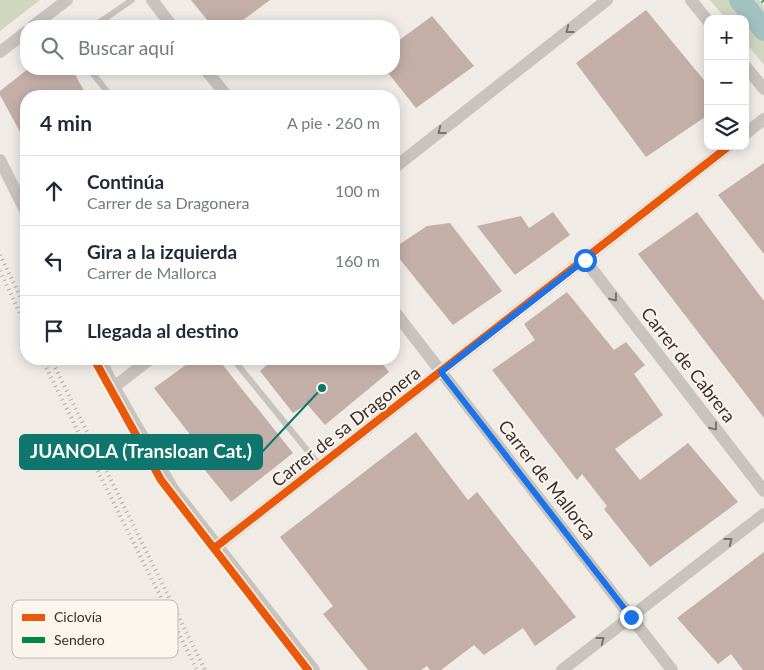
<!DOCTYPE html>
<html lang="es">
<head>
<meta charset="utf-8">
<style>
	body { margin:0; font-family:Lato,sans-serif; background:#f2f2f3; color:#1f2937 }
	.controls { position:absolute; right:15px; top:15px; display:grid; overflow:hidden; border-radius:10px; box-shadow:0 2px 12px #0003 }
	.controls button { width:45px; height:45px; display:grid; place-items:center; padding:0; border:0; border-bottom:1px solid #e0e1e3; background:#fff; color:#1f2937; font:25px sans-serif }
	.stop { position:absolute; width:15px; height:15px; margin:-11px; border:4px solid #1a73e8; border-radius:50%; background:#fff }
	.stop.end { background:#1a73e8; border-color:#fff; box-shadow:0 1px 5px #0008 }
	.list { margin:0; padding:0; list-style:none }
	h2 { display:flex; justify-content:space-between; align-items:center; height:65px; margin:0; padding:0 20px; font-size:21px }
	h2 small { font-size:16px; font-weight:400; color:#747a83 }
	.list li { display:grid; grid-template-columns:32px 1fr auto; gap:15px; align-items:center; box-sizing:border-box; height:70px; padding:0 20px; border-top:1px solid #e0e1e3 }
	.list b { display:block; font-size:19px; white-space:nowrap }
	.list p { margin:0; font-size:16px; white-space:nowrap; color:#747a83 }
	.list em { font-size:16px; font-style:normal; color:#747a83 }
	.icon { flex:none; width:28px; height:28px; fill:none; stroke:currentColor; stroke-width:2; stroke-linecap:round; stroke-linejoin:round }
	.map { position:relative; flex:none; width:764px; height:670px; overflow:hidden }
	.search { position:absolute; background:#fff; box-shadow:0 2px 12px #0003; left:20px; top:20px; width:380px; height:55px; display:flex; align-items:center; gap:12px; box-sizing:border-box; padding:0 18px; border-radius:20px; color:#747a83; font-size:19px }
	.panel { position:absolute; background:#fff; box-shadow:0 2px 12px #0003; left:20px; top:90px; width:380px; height:275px; border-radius:20px }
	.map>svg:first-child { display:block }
	.green { fill:#d1d6bf }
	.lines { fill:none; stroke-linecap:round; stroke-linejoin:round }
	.river { stroke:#a1c2c1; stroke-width:22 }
	.building { fill:#c3afa7 }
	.lane { stroke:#c9c3be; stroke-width:6 }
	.street { stroke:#c9c3be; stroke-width:12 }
	.rail { stroke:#b1aca8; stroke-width:4; stroke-dasharray:1 4; stroke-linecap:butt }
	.quiet { stroke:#00873e; stroke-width:6; stroke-dasharray:12 6; stroke-linecap:butt }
	.cycleway-casing { stroke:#fbf5ee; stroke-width:11 }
	.cycleway { stroke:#e8590c; stroke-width:8 }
	.oneway { stroke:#7b726d }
	.route { stroke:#1a73e8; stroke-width:6 }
	.labels { text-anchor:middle; stroke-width:4; stroke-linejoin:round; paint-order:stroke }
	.street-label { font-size:18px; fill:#3b302b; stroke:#fbf5ee }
	.key { fill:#fbf5ee; stroke:#c1bab4; stroke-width:1 }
	.key-label { font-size:14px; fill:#3b302b }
	.leader { fill:none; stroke:#0f766e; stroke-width:2 }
	.callout-dot { fill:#0f766e; stroke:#fbf5ee; stroke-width:2 }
	.callout { fill:#0f766e; stroke:#0f766e; stroke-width:2 }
	.callout-label { font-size:19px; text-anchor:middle; font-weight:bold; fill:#fff }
</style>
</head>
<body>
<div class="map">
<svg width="764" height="670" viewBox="0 0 764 670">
	<rect width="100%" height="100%" fill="#f0ebe5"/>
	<path class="green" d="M0 0H40L0 31Z
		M710 0H759L764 6V65L745 42V19H726Z"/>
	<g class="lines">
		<path class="river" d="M740 0 764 30"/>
	</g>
	<path class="building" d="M191 0H270L235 26H212Z
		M646 10 708 85V115L646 157 576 63Z
		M432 16 474 66 416 108 385 69H394V44Z
		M28 69H72L87 96H26V143L0 95V91Z
		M764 163V254L718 195Z
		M553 212 570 235 515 275 477 226 521 216 529 228Z
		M697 212 764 301V418L638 254Z
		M450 223 502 291 453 325 394 252V248L427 226Z
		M567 292 614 350 626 342 645 365 634 374 663 415 615 449 640 480 688 443 738 502 650 567 604 509 607 506 582 474 577 480 492 370 535 340 524 324Z
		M194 359H218L293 453 231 502 186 447 195 441 154 388Z
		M274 359H379L389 372 325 425 307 404 293 413 260 371Z
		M416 432 468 500 477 492 576 617 535 646 523 628 484 655 474 645 441 670H430L427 666 421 670H368L323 614 333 606 280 537Z
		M764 552V670H743L731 654 718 664 677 618Z"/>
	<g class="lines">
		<path class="lane" d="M94 26 132 0
			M89 69 111 96
			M233 359 320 466"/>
		<path class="street" d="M152 0 172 26
			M691 0 708 21
			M33 26 67 0
			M0 52 26 32
			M745 66 764 89
			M205 69 227 96
			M745 134 764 119
			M0 160 26 212
			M394 168 607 0
			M585 260 764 491
			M394 311 672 670
			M100 359 114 387 173 489 314 670
			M114 387 150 359
			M217 546 729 146
			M562 670 764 514"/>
		<path class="rail" d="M0 255 26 308
			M0 271 26 326
			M42 359 197 670
			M51 359 205 670"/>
		<path class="quiet" d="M763 0 764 1"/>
		<defs>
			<path id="cycleway" d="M94 359 161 480 308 670
				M217 546 729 146"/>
		</defs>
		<use href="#cycleway" class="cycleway-casing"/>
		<use href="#cycleway" class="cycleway"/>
	</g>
	<defs><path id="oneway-chevron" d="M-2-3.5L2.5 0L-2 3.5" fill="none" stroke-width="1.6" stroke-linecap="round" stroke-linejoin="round" transform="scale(1.25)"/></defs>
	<g class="oneway">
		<use href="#oneway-chevron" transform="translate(569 30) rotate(142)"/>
		<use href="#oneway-chevron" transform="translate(441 131) rotate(142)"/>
		<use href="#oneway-chevron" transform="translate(614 298) rotate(52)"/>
		<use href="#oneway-chevron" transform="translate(714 427) rotate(52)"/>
		<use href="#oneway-chevron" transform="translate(729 541) rotate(-38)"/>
		<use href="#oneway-chevron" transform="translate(601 640) rotate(-38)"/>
	</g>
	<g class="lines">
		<path class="route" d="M585 260 441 372 631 617"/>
	</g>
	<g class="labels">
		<g class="street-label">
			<text transform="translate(688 365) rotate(52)" y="6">Carrer de Cabrera</text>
			<text transform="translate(346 427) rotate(-38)" y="6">Carrer de sa Dragonera</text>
			<text transform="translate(547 480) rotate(52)" y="6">Carrer de Mallorca</text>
		</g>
	</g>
	<rect x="12" y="600" width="166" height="58" rx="8" class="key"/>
	<rect x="22" y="614" width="23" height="7" fill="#e8590c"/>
	<rect x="22" y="637" width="23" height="6" fill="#00873e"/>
	<g class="key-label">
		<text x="54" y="622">Ciclovía</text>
		<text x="54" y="645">Sendero</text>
	</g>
	<path class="leader" d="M322 388L262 452"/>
	<circle class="callout-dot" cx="322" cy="388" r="5"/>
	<rect class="callout" x="20" y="435" width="242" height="34" rx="5"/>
	<g class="callout-label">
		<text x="141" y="458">JUANOLA (Transloan Cat.)</text>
	</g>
</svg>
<div class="controls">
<button>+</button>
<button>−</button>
<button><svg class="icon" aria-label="layers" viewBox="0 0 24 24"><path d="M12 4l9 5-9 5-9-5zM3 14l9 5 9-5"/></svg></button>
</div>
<div class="stop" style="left:585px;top:260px"></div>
<div class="stop end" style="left:631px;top:617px"></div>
<div class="search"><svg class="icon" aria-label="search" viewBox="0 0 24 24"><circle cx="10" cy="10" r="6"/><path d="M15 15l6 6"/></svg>Buscar aquí</div>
<section class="panel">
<h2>4 min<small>A pie · 260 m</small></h2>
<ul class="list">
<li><svg class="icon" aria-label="ahead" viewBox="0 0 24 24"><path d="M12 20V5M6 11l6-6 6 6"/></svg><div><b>Continúa</b><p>Carrer de sa Dragonera</p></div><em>100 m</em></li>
<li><svg class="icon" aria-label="left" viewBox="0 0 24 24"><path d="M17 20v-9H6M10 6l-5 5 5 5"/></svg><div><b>Gira a la izquierda</b><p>Carrer de Mallorca</p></div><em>160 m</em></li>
<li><svg class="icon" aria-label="arrive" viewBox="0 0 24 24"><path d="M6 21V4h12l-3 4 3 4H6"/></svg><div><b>Llegada al destino</b></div></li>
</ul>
</section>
</div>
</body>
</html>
